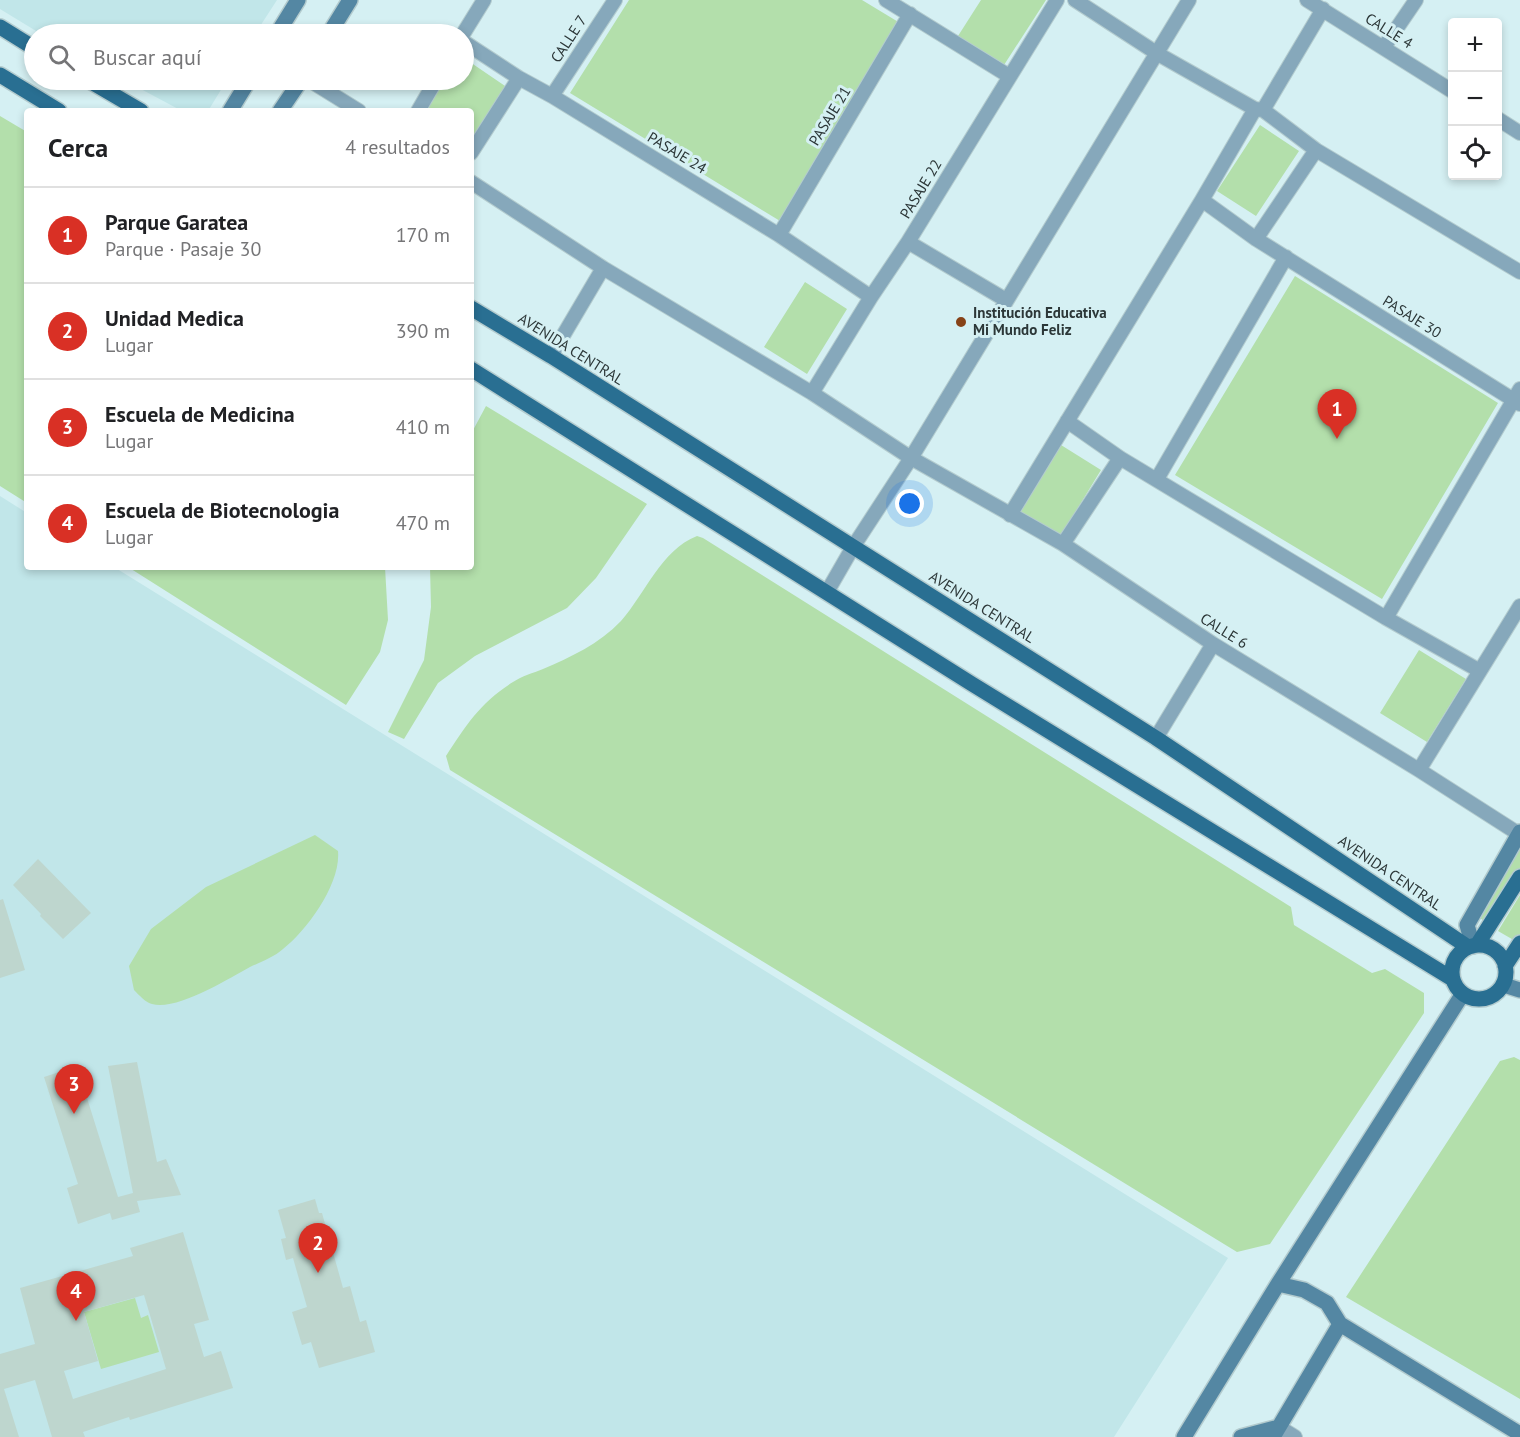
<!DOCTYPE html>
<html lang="es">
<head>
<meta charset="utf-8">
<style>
	body { margin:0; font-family:"PT Sans",sans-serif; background:#f2f2f2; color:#202124 }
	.controls { position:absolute; right:18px; top:18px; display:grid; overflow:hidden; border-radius:6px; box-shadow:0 3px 9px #0003 }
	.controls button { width:54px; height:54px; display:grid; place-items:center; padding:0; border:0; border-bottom:2px solid #e0e0e0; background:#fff; color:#202124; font:30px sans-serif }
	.you { position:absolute; left:910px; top:504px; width:21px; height:21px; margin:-15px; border:4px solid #fff; border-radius:50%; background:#1a73e8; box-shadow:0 0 0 9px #1a73e833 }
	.badge { display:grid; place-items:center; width:39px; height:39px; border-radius:50%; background:#d93025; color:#fff; font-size:20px; font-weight:700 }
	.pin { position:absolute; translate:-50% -50px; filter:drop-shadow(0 2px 3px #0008) }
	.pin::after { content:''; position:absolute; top:32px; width:21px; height:18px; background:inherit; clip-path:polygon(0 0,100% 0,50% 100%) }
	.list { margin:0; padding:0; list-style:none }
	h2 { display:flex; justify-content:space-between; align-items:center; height:78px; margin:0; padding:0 24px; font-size:26px }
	h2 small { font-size:20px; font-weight:400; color:#757577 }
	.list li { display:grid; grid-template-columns:39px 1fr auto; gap:18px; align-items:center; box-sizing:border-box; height:96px; padding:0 24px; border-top:2px solid #e0e0e0 }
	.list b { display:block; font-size:22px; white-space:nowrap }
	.list p { margin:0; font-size:20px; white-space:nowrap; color:#757577 }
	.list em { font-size:20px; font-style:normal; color:#757577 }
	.icon { flex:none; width:33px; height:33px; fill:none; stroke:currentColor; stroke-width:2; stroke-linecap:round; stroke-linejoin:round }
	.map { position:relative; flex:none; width:1520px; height:1437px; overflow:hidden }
	.search { position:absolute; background:#fff; box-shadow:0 3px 9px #0003; left:24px; top:24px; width:450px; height:66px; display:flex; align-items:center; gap:15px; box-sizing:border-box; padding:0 21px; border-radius:33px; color:#757577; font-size:22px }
	.panel { position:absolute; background:#fff; box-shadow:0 3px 9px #0003; left:24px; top:108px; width:450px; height:462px; border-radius:6px }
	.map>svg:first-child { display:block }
	.built { fill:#c1e6e9 }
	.green { fill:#b3dfab }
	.building { fill:#bed6ce; fill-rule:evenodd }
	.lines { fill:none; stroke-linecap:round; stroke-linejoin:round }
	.street-casing { stroke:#b3cbce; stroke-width:16 }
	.secondary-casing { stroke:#b3cbce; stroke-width:18 }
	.primary-casing { stroke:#b3cbce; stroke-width:18 }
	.street { stroke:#86a8bb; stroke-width:14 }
	.secondary { stroke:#5487a3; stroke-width:15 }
	.primary { stroke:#296f92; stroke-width:15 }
	.poi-dot { fill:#864217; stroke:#d5f0f3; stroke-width:2 }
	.labels { text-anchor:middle; stroke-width:6; stroke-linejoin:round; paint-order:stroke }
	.street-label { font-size:15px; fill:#2c3738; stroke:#d5f0f3 }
	.poi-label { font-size:15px; font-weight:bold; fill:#2c3738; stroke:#d5f0f3; text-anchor:start }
</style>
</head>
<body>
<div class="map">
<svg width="1520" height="1437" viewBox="0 0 1520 1437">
	<rect width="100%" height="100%" fill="#d5f0f3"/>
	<path class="built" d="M0 0H277L255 34H41L0 9Z
		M124 80H227L208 111H182Z
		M0 496 27 513V567H114L1228 1258 1114 1437H0Z"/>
	<path class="green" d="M629 0H862L900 23 785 224 570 93Z
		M981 0H1046L1004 65 958 36Z
		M464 58 508 88 471 145V111H424L445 80H464Z
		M0 116 27 132V503L0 486Z
		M1260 125 1299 151 1256 216 1217 191Z
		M1295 276 1498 403 1382 599 1175 475Z
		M805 282 847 309 807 374 764 347Z
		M486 406 647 504 596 578 567 608 475 656 438 683 404 739 388 732 424 660 431 607 430 567H471V434Z
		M1061 445 1101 470 1060 537 1020 512Z
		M697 536 703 538 1291 907 1294 925 1372 973 1385 969 1424 993V1013L1270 1244 1237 1252 450 770 446 756C466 725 481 702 513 682 522 676 533 673 543 669 571 657 599 644 621 621 645 594 661 550 697 536Z
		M128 567H385L388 620 380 652 346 705Z
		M1419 650 1466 679 1427 742 1380 713Z
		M315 835 338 851C341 884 307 930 283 949 274 957 261 962 250 967 228 979 177 1011 152 1004 146 1003 139 995 134 990L129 966 151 929 206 887Z
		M1520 847V873L1488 923 1476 916Z
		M1520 895V937L1517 942 1498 931Z
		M1514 1057 1520 1060V1399L1346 1297 1500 1061Z
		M135 1298 141 1318 148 1315 159 1352 101 1369 84 1312Z"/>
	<path class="building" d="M38 859 91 913 63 939 40 916 41 914 13 885Z
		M3 899 25 970 0 978V900Z
		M137 1062 157 1162 166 1159 181 1195 137 1201 140 1212 112 1220 110 1213 78 1224 67 1188 78 1184 44 1077 77 1066 118 1197 133 1193 108 1066Z
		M315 1199 319 1213H322L343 1288 350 1286 360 1322 366 1320 375 1352 319 1368 311 1342 302 1345 292 1312 307 1307 293 1258 286 1260 281 1239 286 1238 278 1210Z
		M183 1232 209 1320 194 1324 204 1357 221 1351 233 1388 130 1420 129 1417 83 1432 85 1437H52L35 1380 4 1389 19 1437H0V1354L35 1344 20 1288 133 1256 130 1248ZM144 1295 166 1369 73 1399 64 1371 98 1361 84 1312Z"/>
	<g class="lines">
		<defs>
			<path id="street" d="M886 0 1009 76
				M1075 0 1158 54 1255 109 1263 110 1316 150 1520 272
				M1307 0 1452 91
				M463 34 484 0
				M464 42 519 78 552 96 779 235 871 297
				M1384 47 1416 0
				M309 80 359 111
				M552 96 615 0
				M1263 110 1323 9
				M418 111 436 80
				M1498 119 1520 133
				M471 153 519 78
				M471 182 603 268 812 393 911 458 1063 544 1213 644 1419 770 1519 834
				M1202 200 1256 239 1520 404
				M779 235 910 14
				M1256 239 1316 150
				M908 242 1006 300
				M551 356 603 268
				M812 393 871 297 908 242 1057 0
				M1067 421 1120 458 1386 618 1480 671
				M1157 479 1286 257
				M1010 515 1202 200 1255 109
				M1063 544 1120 458
				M827 592 853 547 911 458 1189 0
				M1386 618 1520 389
				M1156 738 1213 644
				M1419 770 1520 606
				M1279 1427 1295 1437"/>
			<path id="secondary" d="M277 34 298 0
				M329 34 350 0
				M230 111 249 80
				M280 111 301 80
				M1473 946 1467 925 1520 832
				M1504 985 1520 990
				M1278 1284 1304 1290 1327 1303 1340 1324 1520 1434
				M1184 1437 1278 1284 1462 995
				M1241 1437 1279 1427
				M1273 1437 1340 1324"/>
			<path id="primary" d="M0 27 34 48
				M0 75 59 111
				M88 80 141 111
				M471 308 551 356 1156 738 1468 947
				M471 369 972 684 1451 978
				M1452 972a27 27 0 1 1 54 0a27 27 0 1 1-54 0Z
				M1477 945 1520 877
				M1505 966 1520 943"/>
		</defs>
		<use href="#street" class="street-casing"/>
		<use href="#secondary" class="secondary-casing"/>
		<use href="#primary" class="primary-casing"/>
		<use href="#street" class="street"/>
		<use href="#secondary" class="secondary"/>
		<use href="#primary" class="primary"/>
	</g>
	<circle class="poi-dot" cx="961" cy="322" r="6"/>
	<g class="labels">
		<g class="street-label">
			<text transform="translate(1389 31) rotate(32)" y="5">CALLE 4</text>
			<text transform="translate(569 39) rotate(-57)" y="5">CALLE 7</text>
			<text transform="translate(830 116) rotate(-59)" y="5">PASAJE 21</text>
			<text transform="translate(677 153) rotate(31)" y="5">PASAJE 24</text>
			<text transform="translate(921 189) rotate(-59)" y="5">PASAJE 22</text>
			<text transform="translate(1412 317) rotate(32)" y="5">PASAJE 30</text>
			<text transform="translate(571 349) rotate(32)" y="5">AVENIDA CENTRAL</text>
			<text transform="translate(982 607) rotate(32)" y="5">AVENIDA CENTRAL</text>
			<text transform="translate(1224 631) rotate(32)" y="5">CALLE 6</text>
			<text transform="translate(1390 873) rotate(34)" y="5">AVENIDA CENTRAL</text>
		</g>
		<g class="poi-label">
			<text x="973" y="318">Institución Educativa<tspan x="973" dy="17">Mi Mundo Feliz</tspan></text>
		</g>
	</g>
</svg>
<div class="controls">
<button>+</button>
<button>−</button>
<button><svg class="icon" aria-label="locate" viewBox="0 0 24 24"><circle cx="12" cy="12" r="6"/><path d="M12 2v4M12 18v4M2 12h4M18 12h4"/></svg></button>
</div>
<div class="you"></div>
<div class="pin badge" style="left:1337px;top:439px">1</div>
<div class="pin badge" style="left:318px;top:1273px">2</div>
<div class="pin badge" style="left:74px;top:1114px">3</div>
<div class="pin badge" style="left:76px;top:1321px">4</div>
<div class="search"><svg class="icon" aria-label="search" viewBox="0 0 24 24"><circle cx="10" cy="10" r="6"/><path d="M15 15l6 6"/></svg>Buscar aquí</div>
<section class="panel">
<h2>Cerca<small>4 resultados</small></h2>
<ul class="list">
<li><span class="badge">1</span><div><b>Parque Garatea</b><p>Parque · Pasaje 30</p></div><em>170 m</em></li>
<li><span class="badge">2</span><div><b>Unidad Medica</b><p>Lugar</p></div><em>390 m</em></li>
<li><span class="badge">3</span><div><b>Escuela de Medicina</b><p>Lugar</p></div><em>410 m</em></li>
<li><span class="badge">4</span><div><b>Escuela de Biotecnologia</b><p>Lugar</p></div><em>470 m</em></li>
</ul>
</section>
</div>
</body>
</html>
